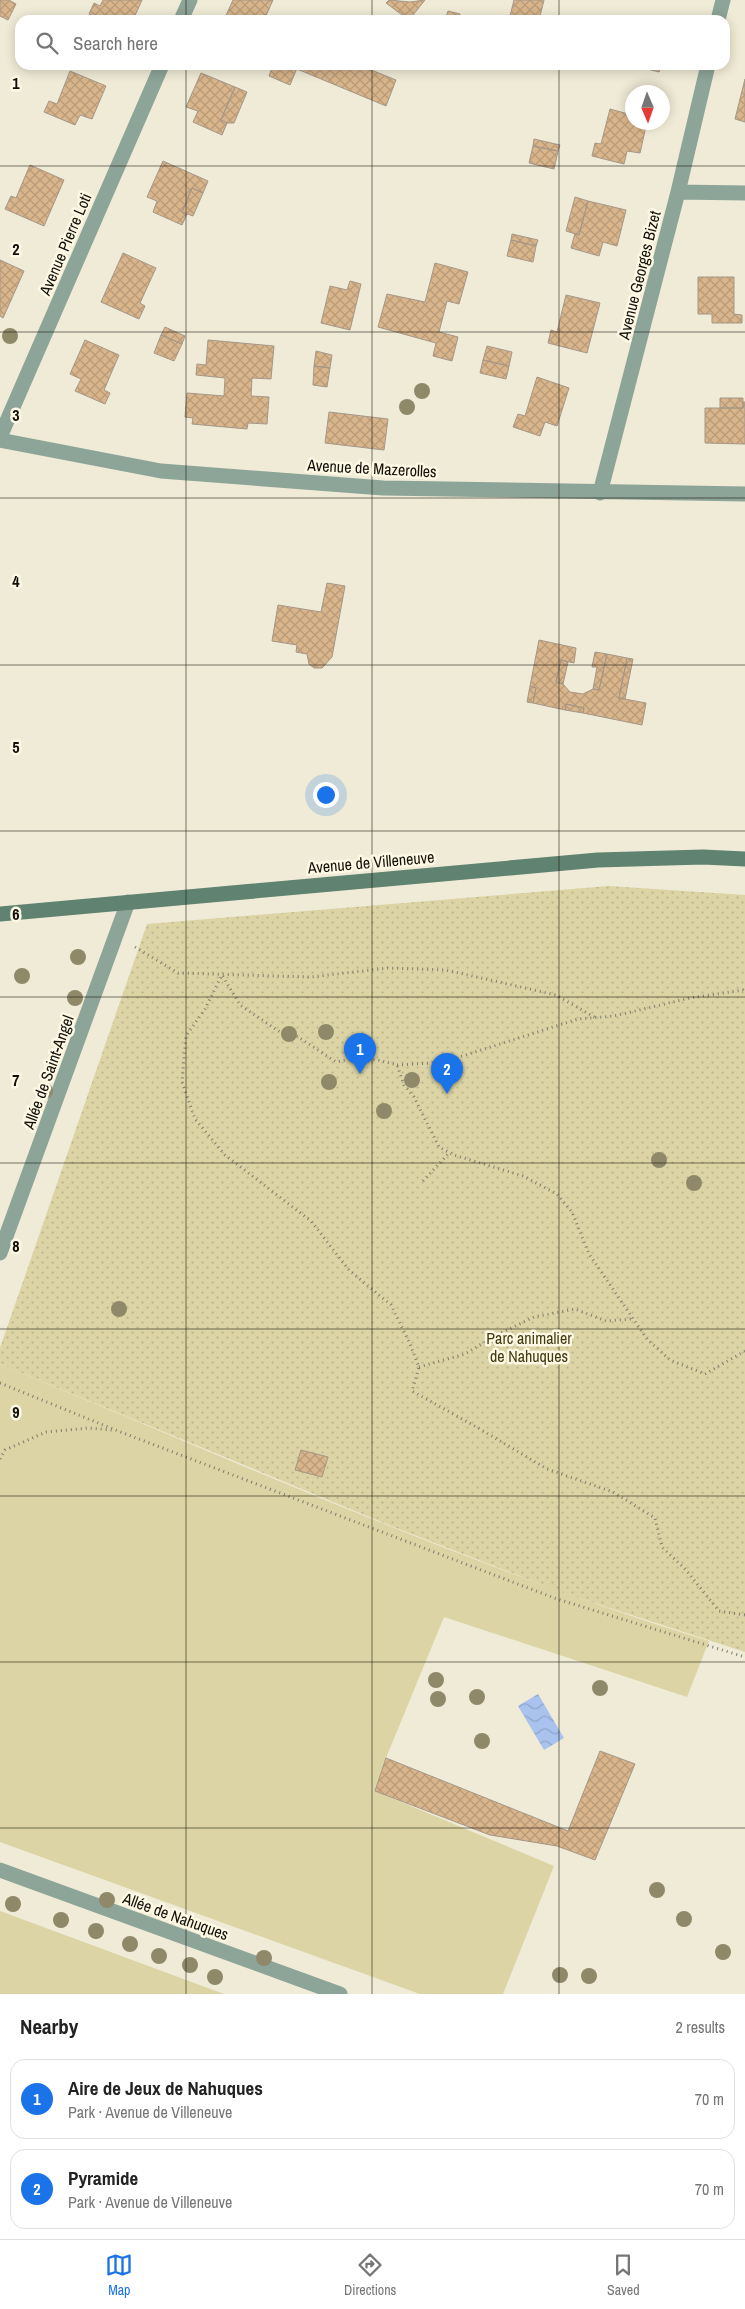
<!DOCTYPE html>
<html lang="en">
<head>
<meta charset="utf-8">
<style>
	body { margin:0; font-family:"Archivo Narrow",sans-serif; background:#f6f6f6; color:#222 }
	.compass { position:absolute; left:625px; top:85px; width:45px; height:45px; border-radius:50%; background:#fff; box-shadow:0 2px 12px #0003; rotate:178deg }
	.you { position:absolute; left:325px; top:794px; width:18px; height:18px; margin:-12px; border:4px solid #fff; border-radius:50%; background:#1a73e8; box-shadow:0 0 0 8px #1a73e833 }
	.badge { display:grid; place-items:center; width:32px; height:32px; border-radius:50%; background:#1a73e8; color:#fff; font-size:16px; font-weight:700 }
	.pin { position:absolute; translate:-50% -41px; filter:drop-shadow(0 1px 2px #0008) }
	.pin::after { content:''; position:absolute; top:26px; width:18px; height:15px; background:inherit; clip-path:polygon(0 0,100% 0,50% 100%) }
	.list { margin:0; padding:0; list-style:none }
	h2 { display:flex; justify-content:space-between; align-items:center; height:65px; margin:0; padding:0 20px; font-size:21px }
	h2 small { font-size:16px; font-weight:400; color:#767676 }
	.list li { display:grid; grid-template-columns:32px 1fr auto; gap:15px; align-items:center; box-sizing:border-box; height:80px; margin:0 10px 10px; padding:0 10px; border:1px solid #e0e0e0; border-radius:15px }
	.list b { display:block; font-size:19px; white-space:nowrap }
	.list p { margin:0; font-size:16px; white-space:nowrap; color:#767676 }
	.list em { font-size:16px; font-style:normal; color:#767676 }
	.icon { flex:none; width:28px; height:28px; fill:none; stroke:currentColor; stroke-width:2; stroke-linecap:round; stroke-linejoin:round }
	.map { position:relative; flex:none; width:745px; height:1994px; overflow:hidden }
	.search { position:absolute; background:#fff; box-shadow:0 2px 12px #0003; left:15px; right:15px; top:15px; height:55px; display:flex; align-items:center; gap:12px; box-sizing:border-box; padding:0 18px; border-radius:15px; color:#767676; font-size:19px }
	.sheet { height:245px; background:#fff }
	nav { display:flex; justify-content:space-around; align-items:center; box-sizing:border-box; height:70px; border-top:1px solid #e0e0e0; background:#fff; font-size:14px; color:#767676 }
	nav a { display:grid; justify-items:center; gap:2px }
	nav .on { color:#1a73e8 }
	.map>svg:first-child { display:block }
	.grass { fill:#dcd4a5 }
	.park { fill:url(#park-dots) }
	.water { fill:url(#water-waves) }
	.building { fill:url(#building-cross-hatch); stroke:#a59788 }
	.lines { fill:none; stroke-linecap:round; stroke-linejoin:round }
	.path { stroke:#807d6f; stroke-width:3; stroke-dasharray:1 4; stroke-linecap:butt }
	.minor { stroke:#8da498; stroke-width:15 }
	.secondary { stroke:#608271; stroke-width:15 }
	.tree { fill:#8f8969 }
	.grid { fill:none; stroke:#12100a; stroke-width:1; stroke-opacity:0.55 }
	.labels { text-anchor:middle; stroke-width:5; stroke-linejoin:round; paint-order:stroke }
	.street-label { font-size:16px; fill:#12100a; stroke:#fcf8e3 }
	.park-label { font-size:16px; fill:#413910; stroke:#fcf8e3 }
	.grid-label { font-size:16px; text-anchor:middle; font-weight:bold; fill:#12100a; stroke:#fcf8e3; stroke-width:5; stroke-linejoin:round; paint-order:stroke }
</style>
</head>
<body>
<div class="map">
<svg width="745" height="1994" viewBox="0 0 745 1994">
	<defs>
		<pattern id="park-dots" width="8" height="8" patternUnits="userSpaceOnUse" patternTransform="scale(1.25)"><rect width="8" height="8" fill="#dcd4a5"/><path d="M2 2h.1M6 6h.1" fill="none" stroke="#bcb58d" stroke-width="1.8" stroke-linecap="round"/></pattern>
		<pattern id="water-waves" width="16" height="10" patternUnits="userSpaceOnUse" patternTransform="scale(1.25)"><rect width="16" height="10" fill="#a9c2ee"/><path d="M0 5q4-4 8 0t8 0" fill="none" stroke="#90a6cb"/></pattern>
		<pattern id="building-cross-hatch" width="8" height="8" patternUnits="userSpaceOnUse" patternTransform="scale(1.25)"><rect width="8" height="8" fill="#d9b58c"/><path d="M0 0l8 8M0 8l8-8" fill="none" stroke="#b99b77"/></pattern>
	</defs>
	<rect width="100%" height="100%" fill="#efebd6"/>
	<path class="grass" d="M0 1364C234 1461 467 1566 709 1641L687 1697 444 1617 386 1758 375 1791 554 1866 503 1994H420L0 1842Z
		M0 1911 224 1994H0Z"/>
	<path class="park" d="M609 886 745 895V1652L561 1592 391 1526 0 1364V1348L147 924Z"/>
	<path class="water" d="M538 1694 564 1738 544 1750 518 1706Z"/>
	<path class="building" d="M0 0H9L16 4 8 20 0 16Z
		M103 0H142L133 20 123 18V20H103L89 14 94 3 100 6Z
		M233 0H273L264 20H224Z
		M389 0 410 2 425 0 409 20 386 3Z
		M514 0H544L539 20H509Z
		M448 11 460 14 459 20H445Z
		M273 65H290L297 68 290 85 269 76Z
		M298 65H359L396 80 386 106 297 69Z
		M632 65H661L659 72Z
		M70 71 106 86 92 119 80 115 75 125 44 112 49 101 57 104Z
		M201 73 235 87 221 120 227 123 222 135 193 122 198 111 186 107Z
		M745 79V122L735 119Z
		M235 87 247 92 234 123H227L221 120Z
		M610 109 632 115V122H647L640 153 627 151 624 164 592 156 595 143 601 144Z
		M534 139 560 145 558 151 533 146Z
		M533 146 558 151 554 169 529 163Z
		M163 161 208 181 203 193 192 188 182 212 187 214 182 225 153 212 157 201 147 197Z
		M30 165 64 180 44 226 5 209 11 196 16 198Z
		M192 188 203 193 193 216 182 212Z
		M575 197 588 201 579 235 566 231Z
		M588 201 626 210 617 246 603 242 599 256 571 248 575 233 579 235Z
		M512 234 538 240 536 246 511 240Z
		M511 240 536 246 533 262 507 256Z
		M123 253 156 268 140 303 145 306 139 319 101 302Z
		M0 260 24 271 3 318 0 316Z
		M435 263 468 272 459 304 447 301 439 332 458 337 452 361 433 356 436 343 378 327 387 294 425 302Z
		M698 277H734V314L742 315V323H712V314H698Z
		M350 281 361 284 350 330 321 323 330 286 347 290Z
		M566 295 600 303 587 353 548 343 551 330 557 332Z
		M165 327 185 336 182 344 161 335Z
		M161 335 182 344 174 361 154 353Z
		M85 340 119 355 104 390 110 393 105 404 75 391 81 379 70 374Z
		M208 340 274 346 271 379 252 378 251 396 269 397 267 424 248 423 247 429 192 424 193 418 185 417 187 393 224 396 225 378 196 375 197 364 206 365Z
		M487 346 512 352 509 366 483 360Z
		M316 351 332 355 330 368 314 366Z
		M483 360 509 366 506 379 480 373Z
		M314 366 330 368 327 387 313 385Z
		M537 377 569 388 557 426 545 422 540 436 513 427 518 414 525 416Z
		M720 398H743V408H720Z
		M743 402H745V444L705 443V408H743Z
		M329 412 388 419 384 450 325 443Z
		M327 583 345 586 332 657 322 668H314L309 664 307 654 296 652 297 645 272 641 278 605 321 612Z
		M539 640 576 648 574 663 561 660 556 682 563 684 570 692 583 694 593 689 599 690 607 654 627 658 619 698 646 703 642 725 583 713 584 708 566 704 565 710 533 703 536 688 530 686Z
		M595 652 607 654 599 690 593 689 597 667H592Z
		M627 658 633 659 625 699 619 698Z
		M561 660 568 662 563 684 556 682Z
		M530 686 536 688 533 703 527 702Z
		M566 704 584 708 583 713 565 710Z
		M301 1450 328 1457 322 1477 295 1470Z
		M600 1751 635 1764 595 1860 557 1846 490 1835 375 1791 386 1758 568 1831Z"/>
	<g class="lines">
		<path class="path" d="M135 947 178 973 311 977 388 968 446 970 556 995 596 1018
			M397 1065 431 1063 453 1059 578 1019 614 1016 690 998 743 990 745 992
			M423 1181 449 1153
			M745 1351 705 1374 670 1360 647 1339 589 1254 572 1212 557 1194 523 1176 454 1155 439 1147 414 1097 404 1085 397 1065C374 1058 360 1057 336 1062L289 1031 280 1032 240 1005 222 975 205 1009 186 1036 182 1082 195 1119 225 1155 311 1221 349 1270 391 1305 410 1344 419 1367 412 1391 480 1429 547 1469 613 1492 655 1518 662 1547 686 1570 719 1611 745 1615
			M419 1367 465 1354 495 1336 534 1317 575 1309 606 1321 631 1319
			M0 1383 118 1431 557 1599 745 1657
			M0 1459 5 1450 46 1432 89 1428 112 1430"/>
		<path class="minor" d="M181 20 190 0
			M718 20 723 0
			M678 192 745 193
			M0 437 162 65
			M0 440 161 471 383 488 745 494
			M600 493 678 192 708 65
			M0 1253 128 902
			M0 1870 340 1994"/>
		<path class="secondary" d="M0 914 598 860 703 857 745 859"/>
	</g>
	<g class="tree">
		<circle cx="10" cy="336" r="8"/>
		<circle cx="422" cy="391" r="8"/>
		<circle cx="407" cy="407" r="8"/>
		<circle cx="78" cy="957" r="8"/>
		<circle cx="22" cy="976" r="8"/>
		<circle cx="75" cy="998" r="8"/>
		<circle cx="326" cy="1032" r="8"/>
		<circle cx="289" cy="1034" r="8"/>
		<circle cx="412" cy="1080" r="8"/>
		<circle cx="329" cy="1082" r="8"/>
		<circle cx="45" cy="1091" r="8"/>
		<circle cx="384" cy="1111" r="8"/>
		<circle cx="659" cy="1160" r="8"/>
		<circle cx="694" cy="1183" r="8"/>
		<circle cx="119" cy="1309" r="8"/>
		<circle cx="436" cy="1680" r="8"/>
		<circle cx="600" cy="1688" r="8"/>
		<circle cx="477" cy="1697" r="8"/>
		<circle cx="438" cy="1699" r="8"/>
		<circle cx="482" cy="1741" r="8"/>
		<circle cx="657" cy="1890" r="8"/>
		<circle cx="107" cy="1900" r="8"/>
		<circle cx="13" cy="1904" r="8"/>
		<circle cx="684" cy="1919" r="8"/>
		<circle cx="61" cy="1920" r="8"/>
		<circle cx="96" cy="1931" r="8"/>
		<circle cx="130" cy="1944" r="8"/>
		<circle cx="723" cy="1952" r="8"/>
		<circle cx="159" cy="1956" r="8"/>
		<circle cx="264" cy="1958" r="8"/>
		<circle cx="190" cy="1965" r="8"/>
		<circle cx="560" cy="1975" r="8"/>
		<circle cx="589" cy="1976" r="8"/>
		<circle cx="215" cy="1977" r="8"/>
	</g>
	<path class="grid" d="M186 0V20M372 0V20M559 0V20M186 65V1994M372 65V1994M559 65V1994M0 166H745M0 332H745M0 498H745M0 665H745M0 831H745M0 997H745M0 1163H745M0 1329H745M0 1496H745M0 1662H745M0 1828H745"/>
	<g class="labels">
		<g class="street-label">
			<text transform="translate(65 244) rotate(-67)" y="6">Avenue Pierre Loti</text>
			<text transform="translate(639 275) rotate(-76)" y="6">Avenue Georges Bizet</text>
			<text transform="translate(372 468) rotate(3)" y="6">Avenue de Mazerolles</text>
			<text transform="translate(371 862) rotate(-5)" y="6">Avenue de Villeneuve</text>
			<text transform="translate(48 1072) rotate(-70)" y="6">Allée de Saint-Angel</text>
			<text transform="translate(176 1916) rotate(20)" y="6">Allée de Nahuques</text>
		</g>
		<g class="park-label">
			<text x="529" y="1344">Parc animalier<tspan x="529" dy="18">de Nahuques</tspan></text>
		</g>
	</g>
	<g class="grid-label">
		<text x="16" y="89">1</text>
		<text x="16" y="255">2</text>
		<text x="16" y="421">3</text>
		<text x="16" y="587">4</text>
		<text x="16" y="753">5</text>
		<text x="16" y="920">6</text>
		<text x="16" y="1086">7</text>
		<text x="16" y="1252">8</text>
		<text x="16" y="1418">9</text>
	</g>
</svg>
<svg class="compass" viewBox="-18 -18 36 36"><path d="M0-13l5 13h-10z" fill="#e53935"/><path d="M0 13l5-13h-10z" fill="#767676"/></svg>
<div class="you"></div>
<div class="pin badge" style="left:360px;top:1074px">1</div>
<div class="pin badge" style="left:447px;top:1094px">2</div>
<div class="search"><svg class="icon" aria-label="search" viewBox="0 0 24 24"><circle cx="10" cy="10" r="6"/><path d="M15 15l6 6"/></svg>Search here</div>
</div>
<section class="sheet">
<h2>Nearby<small>2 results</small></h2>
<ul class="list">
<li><span class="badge">1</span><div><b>Aire de Jeux de Nahuques</b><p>Park · Avenue de Villeneuve</p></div><em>70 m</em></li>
<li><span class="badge">2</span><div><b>Pyramide</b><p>Park · Avenue de Villeneuve</p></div><em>70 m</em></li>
</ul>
</section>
<nav>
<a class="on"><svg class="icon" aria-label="map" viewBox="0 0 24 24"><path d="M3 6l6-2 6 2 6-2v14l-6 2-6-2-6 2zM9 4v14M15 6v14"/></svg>Map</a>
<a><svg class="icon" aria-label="directions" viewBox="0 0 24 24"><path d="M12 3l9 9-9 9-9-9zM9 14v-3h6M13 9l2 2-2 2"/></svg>Directions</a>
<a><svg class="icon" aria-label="saved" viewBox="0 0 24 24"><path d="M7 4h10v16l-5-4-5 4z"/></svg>Saved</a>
</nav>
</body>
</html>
